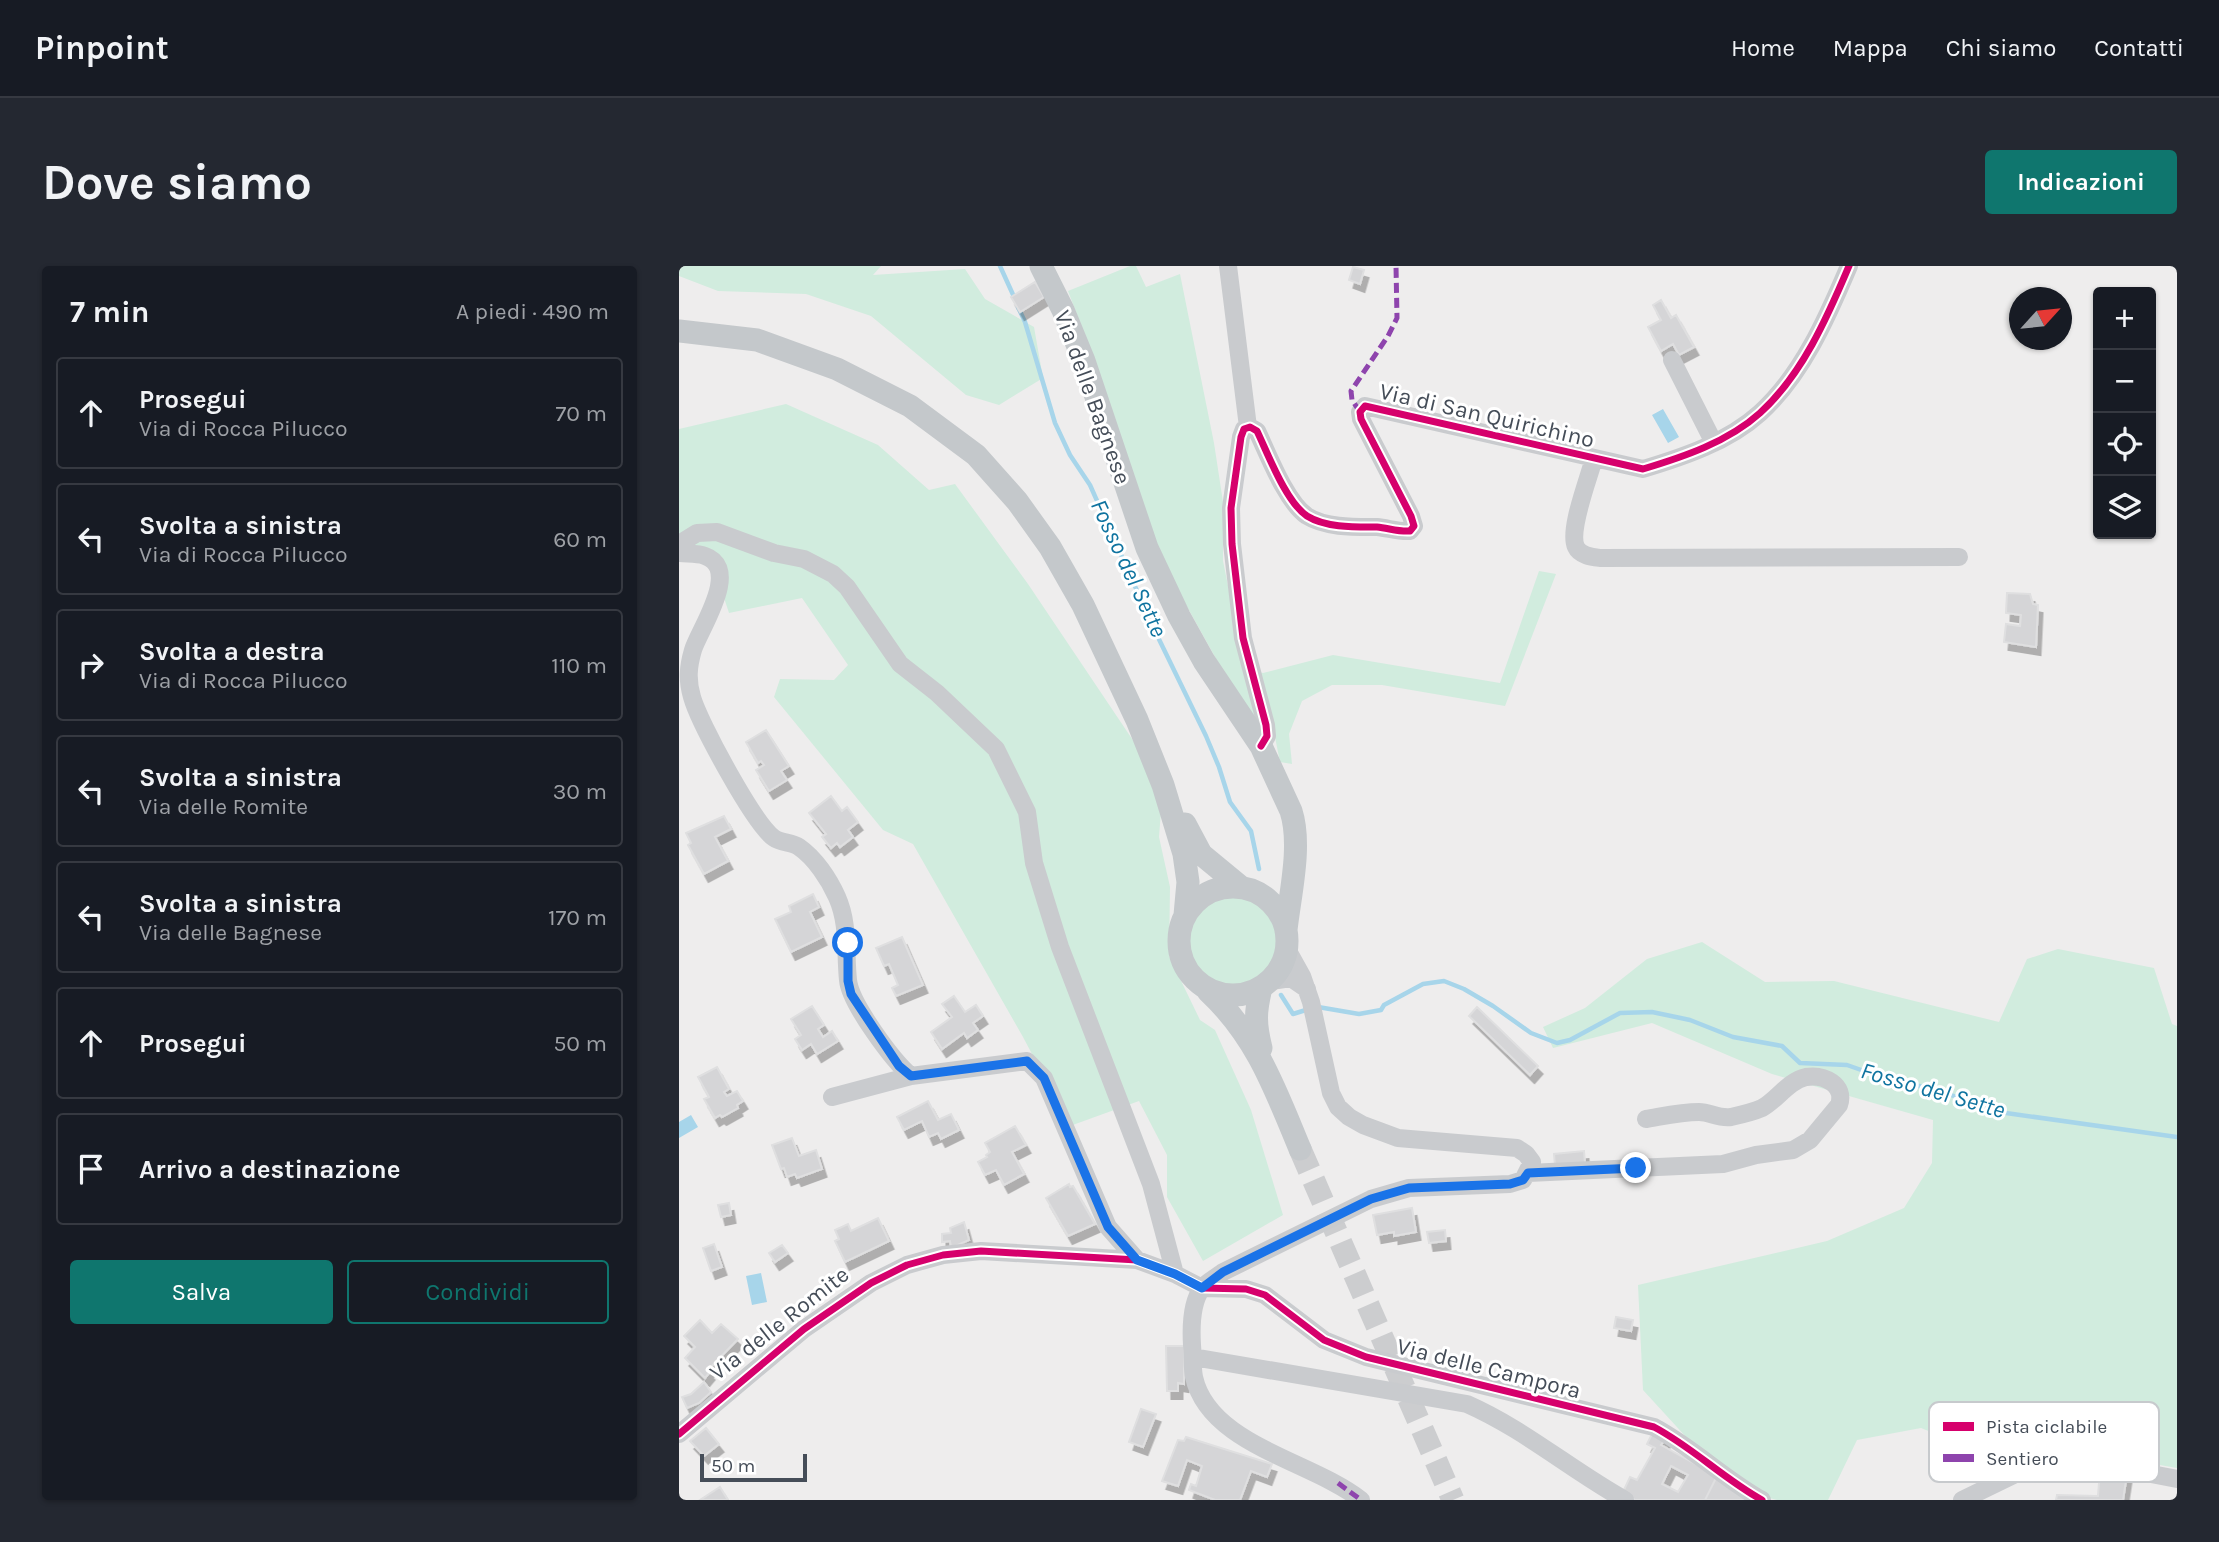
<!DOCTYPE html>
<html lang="it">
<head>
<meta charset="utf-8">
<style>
	body { margin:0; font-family:Karla,sans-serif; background:#242831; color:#f1f3f6 }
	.controls { position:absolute; right:21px; top:21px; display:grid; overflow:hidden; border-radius:7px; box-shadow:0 2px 5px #0004 }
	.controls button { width:63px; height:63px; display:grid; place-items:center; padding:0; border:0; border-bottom:2px solid #363941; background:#171b24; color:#f1f3f6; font:35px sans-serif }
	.compass { position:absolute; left:1330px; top:21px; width:63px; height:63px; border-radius:50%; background:#171b24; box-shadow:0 2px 5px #0004; rotate:63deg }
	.scale { position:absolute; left:21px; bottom:18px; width:107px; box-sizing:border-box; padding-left:7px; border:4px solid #454d58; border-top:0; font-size:19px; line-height:24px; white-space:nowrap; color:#454d58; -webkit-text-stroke:5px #fff; paint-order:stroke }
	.stop { position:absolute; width:21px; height:21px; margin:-16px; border:5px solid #1a73e8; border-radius:50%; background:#fff }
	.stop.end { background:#1a73e8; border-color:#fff; box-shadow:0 2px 7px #0008 }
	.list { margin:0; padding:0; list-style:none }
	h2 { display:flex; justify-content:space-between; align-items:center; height:91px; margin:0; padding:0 28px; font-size:30px }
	h2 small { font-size:23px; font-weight:400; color:#9ea1a6 }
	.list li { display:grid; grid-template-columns:46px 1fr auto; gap:21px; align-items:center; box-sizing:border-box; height:112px; margin:0 14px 14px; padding:0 14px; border:2px solid #363941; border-radius:7px }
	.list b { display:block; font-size:26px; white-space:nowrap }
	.list p { margin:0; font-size:23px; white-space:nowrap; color:#9ea1a6 }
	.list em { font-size:23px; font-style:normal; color:#9ea1a6 }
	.actions { display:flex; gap:14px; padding:21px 28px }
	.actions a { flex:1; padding:16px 0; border:2px solid #0f766e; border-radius:7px; text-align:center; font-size:24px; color:#0f766e }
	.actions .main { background:#0f766e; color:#fff }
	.icon { flex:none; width:38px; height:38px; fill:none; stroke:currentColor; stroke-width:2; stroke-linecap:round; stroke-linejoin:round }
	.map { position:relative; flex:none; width:1498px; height:1234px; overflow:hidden; border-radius:7px }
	header { display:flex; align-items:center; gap:42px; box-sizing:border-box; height:98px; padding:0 35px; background:#171b24; border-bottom:2px solid #363941 }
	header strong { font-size:33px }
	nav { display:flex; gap:38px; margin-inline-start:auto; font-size:24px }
	.intro { display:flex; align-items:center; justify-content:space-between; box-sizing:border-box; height:168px; padding:0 42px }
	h1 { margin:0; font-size:49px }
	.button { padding:18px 32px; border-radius:7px; background:#0f766e; color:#fff; font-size:24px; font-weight:700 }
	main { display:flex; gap:42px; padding:0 42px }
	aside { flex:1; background:#171b24; border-radius:7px; box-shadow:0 2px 5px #0004 }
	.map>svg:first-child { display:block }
	.green { fill:#d1ecde }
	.water { fill:#a7d5ea }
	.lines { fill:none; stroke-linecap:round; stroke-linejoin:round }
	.stream { stroke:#a7d5ea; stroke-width:4.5 }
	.building { fill:#d5d5d7; stroke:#dfdfe0; stroke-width:2; fill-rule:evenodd; filter:url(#shadow) }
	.major-tunnel { stroke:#cccdcf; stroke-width:23; stroke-dasharray:23 11; stroke-linecap:butt }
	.minor { stroke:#c9cbce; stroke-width:18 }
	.major { stroke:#c4c8cb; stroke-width:23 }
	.quiet { stroke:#8e44ad; stroke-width:5; stroke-dasharray:10 5; stroke-linecap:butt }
	.cycleway-casing { stroke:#fff; stroke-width:11 }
	.cycleway { stroke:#d6006c; stroke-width:7 }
	.route { stroke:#1a73e8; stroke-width:9 }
	.labels { text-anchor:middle; stroke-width:6; stroke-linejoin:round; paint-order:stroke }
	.street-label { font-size:23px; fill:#454d58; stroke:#fff }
	.water-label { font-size:24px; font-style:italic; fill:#1074a0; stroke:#fff }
	.key { fill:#fff; stroke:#c7cacd; stroke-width:2 }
	.key-label { font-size:19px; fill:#454d58 }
</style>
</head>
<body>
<header>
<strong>Pinpoint</strong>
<nav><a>Home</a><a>Mappa</a><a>Chi siamo</a><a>Contatti</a></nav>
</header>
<div class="intro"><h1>Dove siamo</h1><a class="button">Indicazioni</a></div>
<main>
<aside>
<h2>7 min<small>A piedi · 490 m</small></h2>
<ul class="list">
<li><svg class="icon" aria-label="ahead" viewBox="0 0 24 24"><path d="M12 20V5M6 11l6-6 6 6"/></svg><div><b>Prosegui</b><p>Via di Rocca Pilucco</p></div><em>70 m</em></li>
<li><svg class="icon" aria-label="left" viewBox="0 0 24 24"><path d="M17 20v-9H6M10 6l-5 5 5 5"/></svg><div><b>Svolta a sinistra</b><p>Via di Rocca Pilucco</p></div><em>60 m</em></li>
<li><svg class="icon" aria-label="right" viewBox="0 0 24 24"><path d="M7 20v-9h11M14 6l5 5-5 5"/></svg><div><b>Svolta a destra</b><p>Via di Rocca Pilucco</p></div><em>110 m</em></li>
<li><svg class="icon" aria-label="left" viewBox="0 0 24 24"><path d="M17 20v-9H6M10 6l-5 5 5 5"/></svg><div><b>Svolta a sinistra</b><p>Via delle Romite</p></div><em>30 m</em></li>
<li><svg class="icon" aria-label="left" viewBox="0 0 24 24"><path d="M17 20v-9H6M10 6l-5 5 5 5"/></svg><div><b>Svolta a sinistra</b><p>Via delle Bagnese</p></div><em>170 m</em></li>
<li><svg class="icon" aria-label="ahead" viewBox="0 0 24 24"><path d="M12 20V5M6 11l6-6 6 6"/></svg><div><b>Prosegui</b></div><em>50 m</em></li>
<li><svg class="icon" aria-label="arrive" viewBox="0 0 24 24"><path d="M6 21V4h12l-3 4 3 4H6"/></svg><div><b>Arrivo a destinazione</b></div></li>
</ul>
<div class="actions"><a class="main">Salva</a><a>Condividi</a></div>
</aside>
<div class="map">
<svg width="1498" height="1234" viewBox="0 0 1498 1234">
	<defs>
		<filter id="shadow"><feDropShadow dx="4.5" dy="8" stdDeviation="0" flood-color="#0004"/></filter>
	</defs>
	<rect width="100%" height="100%" fill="#eeeded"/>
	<path class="green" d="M0 0H202L194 9 286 3 306 33 355 61 364 112 320 139 287 129 192 50 127 28 39 25 0 10Z
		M451 0H457L467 21 501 8 535 177 544 236V295L566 403 584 407 654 389 821 417 860 305 877 308 826 440 703 419H653L623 435 610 468 613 498 601 496 596 471 570 452 491 310 458 231 421 109 389 25Z
		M107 138 199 179 250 224 276 218 349 318 484 519 480 571 491 621 490 690 521 754 536 764 572 844 604 949 524 995 488 931V889L460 835 391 860 344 771 234 578 204 564 95 431 101 413 155 414 169 399 123 332 50 347 30 286 0 285V163Z
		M509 675a45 45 0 1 1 90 0a45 45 0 1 1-90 0Z
		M1023 676 1086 716 1155 715 1320 756 1348 693 1379 683 1475 702 1493 758 1498 760V1202L1378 1181 1316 1192 1242 1162 1178 1174 1149 1234H1098L1083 1230 1008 1172 964 1124 959 1019 1148 975 1225 942 1253 897 1254 854 1093 808 973 757 874 782 864 761 906 742 968 693Z"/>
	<path class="water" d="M984 143 1000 171 989 177 973 149Z
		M12 849 19 861 0 872V856Z
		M82 1007 88 1036 73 1039 67 1010Z"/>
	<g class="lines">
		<path class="stream" d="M321 0 336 33
			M339 41 346 56 376 157 391 189 411 219 475 363 527 470 540 501 551 536 572 565 580 603
			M602 729 614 748 630 743
			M639 741 680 748 702 744 705 739 744 718 765 715 785 723 814 740 852 767 878 777 891 774 941 747 973 746 1011 754 1054 771 1103 780 1121 797 1168 799 1205 812 1262 825 1313 845 1498 871"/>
	</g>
	<path class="building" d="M674 1 685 4 681 18 670 14Z
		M356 16 365 31 341 46 332 31Z
		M982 34 992 52 997 49 1015 81 1000 89 994 78 982 85 969 61 982 54 974 39Z
		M1328 327 1351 328 1354 338 1359 339 1357 381 1325 376 1327 358 1341 360 1342 349 1327 347Z
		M87 464 110 500 102 505 108 514 90 525 77 504 85 499 82 495 79 497 67 476Z
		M152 530 163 545 168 541 179 556 169 564 174 571 161 581 158 577 152 582 143 571 147 568 130 547Z
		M45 550 52 563 36 571 49 595 25 608 9 579 12 577 7 567Z
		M134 628 140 641 131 646 143 671 112 686 96 653 112 646 110 640Z
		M223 671 244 719 217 730 213 722 219 719 210 698 205 700 197 682Z
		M275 730 286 746 297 739 304 750 294 757 299 764 288 772 285 767 263 783 252 766 273 751 263 738Z
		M133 740 145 759 139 763 144 771 153 765 159 775 138 788 132 778 123 784 116 773 122 769 112 753Z
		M798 741 859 800 851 809 790 750Z
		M38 801 50 823 45 826 48 830 58 825 64 835 58 839 59 842 43 851 41 849 36 852 25 833 30 831 19 811Z
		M249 835 259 854 272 848 280 864 262 873 259 867 250 871 243 855 225 864 218 851Z
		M336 860 347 879 333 886 345 908 325 919 317 904 306 909 299 896 308 891 307 889 311 886 306 877Z
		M113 872 120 890 137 884 143 903 118 912 116 908 108 911 105 902 102 903 93 879Z
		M905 885 906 897 876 900 875 888Z
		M390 918 391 921 394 920 416 958 389 970 367 932Z
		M50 937 52 949 42 951 39 939Z
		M733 942 737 966 715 970V966L698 969 694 949Z
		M199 952 210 975 166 996 156 975 160 973 156 964 169 958 172 965Z
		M285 956 290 974 272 982 271 975 263 976V968L272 967 271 962Z
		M766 964 767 975 750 977 748 966Z
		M35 978 43 1001 32 1005 24 982Z
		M103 979 109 987 96 996 90 987Z
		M937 1051 954 1054 952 1065 935 1062Z
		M21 1054 33 1067 42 1058 59 1073 29 1104 31 1106 26 1112 6 1092 16 1081 5 1070Z
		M487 1080H505V1118L499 1117V1125H488Z
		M25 1116 32 1126 20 1137 8 1142 3 1131 12 1128Z
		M462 1143 477 1148 464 1181 450 1176Z
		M27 1162 40 1178 25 1190 11 1175Z
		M974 1166 988 1171 982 1179 1038 1210 1026 1234H956L943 1228 951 1211 958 1214 976 1182 968 1178ZM992 1200 1009 1209 999 1226 983 1218Z
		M507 1171 593 1198 588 1211 572 1205 561 1234H536L510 1224 512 1218 517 1220 523 1200 508 1194 499 1220 483 1215 499 1174 505 1175Z
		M1421 1204 1448 1208 1444 1234H1377L1378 1229 1419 1230Z
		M1038 1210 1079 1234H1026Z
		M41 1221 49 1234H21Z"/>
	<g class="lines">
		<path class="major-tunnel" d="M621 883 774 1234"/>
		<path class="minor" d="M549 0 569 161
			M993 94 1035 177
			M915 192C910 212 889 264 897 281 901 290 914 291 922 292L1280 291
			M0 278 18 267 38 266 95 287 125 293 154 308 168 321 221 398 258 427 317 483 348 546 355 597 381 681 472 918 496 1008
			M0 287C8 288 19 287 26 290 63 303 20 364 14 384 9 401 8 414 13 431 20 456 75 558 95 572 102 577 113 576 120 581 136 592 150 613 158 631 170 658 166 685 169 714 171 737 214 795 232 810L348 795 365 812 429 961 458 994
			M582 480 588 470 587 459 564 372 553 278 552 242 562 171 565 163 571 161 578 165C589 188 607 236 628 250 647 262 677 261 698 261 709 262 720 266 731 265L735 260 732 250 682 153 681 146 686 140 964 203C1004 191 1049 176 1081 147 1123 109 1148 52 1170 0
			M608 683 623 710 632 736 652 827 659 841 670 851 684 859 719 872 838 882 847 888 853 896 844 914 831 918 730 922 692 933 544 1006C538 1011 528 1016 523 1022 512 1037 512 1062 513 1079 514 1089 513 1101 515 1111 530 1179 633 1195 682 1234
			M592 715 612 712 628 723
			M153 831 232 810
			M849 907 1044 898 1077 889 1114 884 1131 874 1160 839C1167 819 1145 808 1127 811 1109 815 1098 834 1083 842 1074 846 1061 849 1052 851 1040 853 1031 846 1020 846 1002 846 985 850 967 853
			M514 1091 788 1138C845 1163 892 1204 946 1234
			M0 1168 125 1063 192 1017 228 999 264 989 302 985 458 994 496 1008 523 1022 567 1023 586 1029 645 1074 687 1091 975 1161C1013 1181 1045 1213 1083 1234
			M1283 1234 1353 1200 1441 1202 1498 1213"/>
		<path class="major" d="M362 0 384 44 405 95 468 282 500 350 525 395 582 480 612 545C623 579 611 628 607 664
			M0 65 78 74 158 103 231 140 297 189 338 235 371 281 404 339 458 454 484 519 505 588 509 616 506 649
			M506 558 522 588 562 621
			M500 675a54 54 0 1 1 108 0a54 54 0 1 1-108 0Z
			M529 725C578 771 596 823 621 883
			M582 782C576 758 576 746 582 722"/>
		<path class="quiet" d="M681 146 673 134 672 125 709 70 718 52 717 0
			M659 1217 682 1234"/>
		<defs>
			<path id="cycleway" d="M582 480 588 470 587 459 564 372 553 278 552 242 562 171 565 163 571 161 578 165C589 188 607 236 628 250 647 262 677 261 698 261 709 262 720 266 731 265L735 260 732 250 682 153 681 146 686 140 964 203C1004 191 1049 176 1081 147 1123 109 1148 52 1170 0
				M0 1168 125 1063 192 1017 228 999 264 989 302 985 458 994 496 1008 523 1022 567 1023 586 1029 645 1074 687 1091 975 1161C1013 1181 1045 1213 1083 1234"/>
		</defs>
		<use href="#cycleway" class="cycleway-casing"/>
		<use href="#cycleway" class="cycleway"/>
	</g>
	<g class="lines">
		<path class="route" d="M169 677V715L172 728 220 800 232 810 348 795 365 812 429 961 458 994 496 1008 523 1022 544 1006 692 933 730 922 831 918 844 914 849 907 957 902"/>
	</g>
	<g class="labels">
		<g class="street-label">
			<text transform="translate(414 131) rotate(70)" y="8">Via delle Bagnese</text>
			<text transform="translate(808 149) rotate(13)" y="8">Via di San Quirichino</text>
			<text transform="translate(100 1057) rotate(-38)" y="8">Via delle Romite</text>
			<text transform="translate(810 1102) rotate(14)" y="8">Via delle Campora</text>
		</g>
		<g class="water-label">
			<text transform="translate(450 302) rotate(65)" y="8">Fosso del Sette</text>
			<text transform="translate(1254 824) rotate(16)" y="8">Fosso del Sette</text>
		</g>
	</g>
	<rect x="1250" y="1136" width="230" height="80" rx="10" class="key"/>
	<rect x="1264" y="1156" width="31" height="9" fill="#d6006c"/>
	<rect x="1264" y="1188" width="31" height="8" fill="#8e44ad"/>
	<g class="key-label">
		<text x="1307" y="1167">Pista ciclabile</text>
		<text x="1307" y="1199">Sentiero</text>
	</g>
</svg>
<div class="controls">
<button>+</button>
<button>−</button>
<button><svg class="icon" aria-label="locate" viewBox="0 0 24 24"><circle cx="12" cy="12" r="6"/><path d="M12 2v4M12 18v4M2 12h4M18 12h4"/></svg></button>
<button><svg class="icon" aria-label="layers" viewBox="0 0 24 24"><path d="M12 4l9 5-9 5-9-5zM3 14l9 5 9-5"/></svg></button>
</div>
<svg class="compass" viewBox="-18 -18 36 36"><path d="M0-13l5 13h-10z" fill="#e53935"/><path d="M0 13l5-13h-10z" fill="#9ea1a6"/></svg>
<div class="scale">50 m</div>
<div class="stop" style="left:169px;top:677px"></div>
<div class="stop end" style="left:957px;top:902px"></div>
</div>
</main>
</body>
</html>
